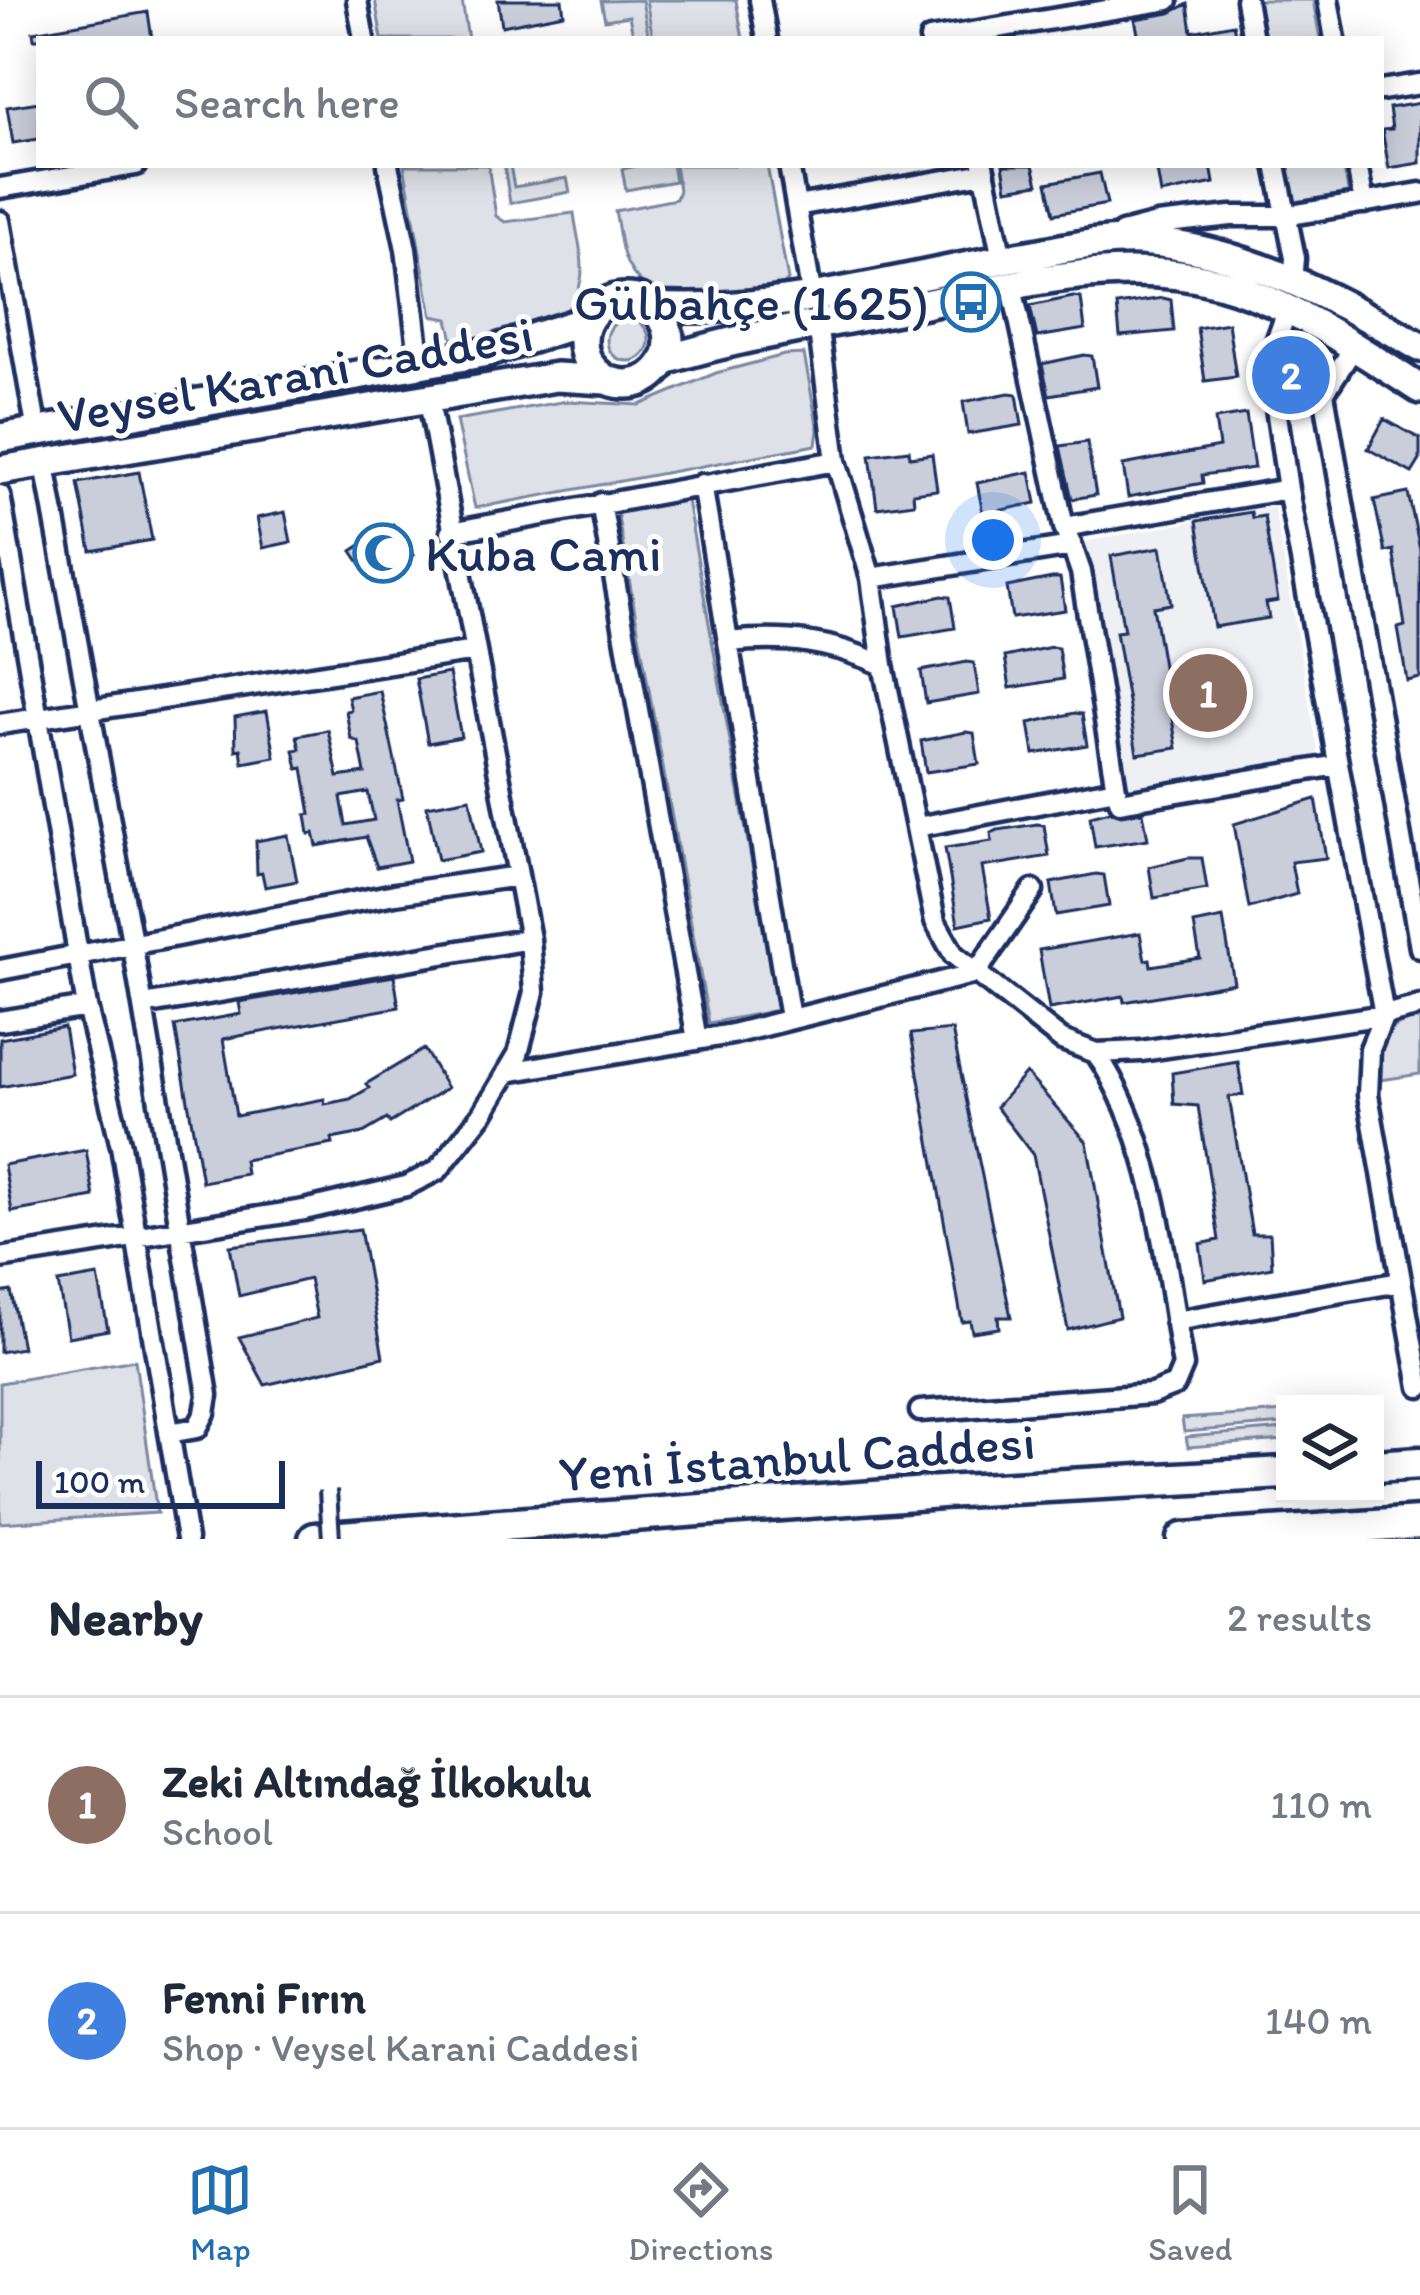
<!DOCTYPE html>
<html lang="en">
<head>
<meta charset="utf-8">
<style>
	body { margin:0; font-family:Itim,sans-serif; background:#f2f2f3; color:#1f2937 }
	.controls { position:absolute; right:36px; bottom:36px; display:grid; overflow:hidden; border-radius:0px; box-shadow:0 6px 30px #0003 }
	.controls button { width:108px; height:108px; display:grid; place-items:center; padding:0; border:0; border-bottom:3px solid #e0e1e3; background:#fff; color:#1f2937; font:60px sans-serif }
	.scale { position:absolute; left:36px; bottom:30px; width:249px; box-sizing:border-box; padding-left:12px; border:6px solid #1b2f5e; border-top:0; font-size:33px; line-height:42px; white-space:nowrap; color:#1b2f5e; -webkit-text-stroke:9px #fff; paint-order:stroke }
	.you { position:absolute; left:993px; top:540px; width:42px; height:42px; margin:-30px; border:9px solid #fff; border-radius:50%; background:#1a73e8; box-shadow:0 0 0 18px #1a73e833 }
	.badge { display:grid; place-items:center; width:78px; height:78px; border-radius:50%; background:#1f6fb2; color:#fff; font-size:39px; font-weight:700 }
	.pin { position:absolute; translate:-50% -50%; border:6px solid #fff; box-shadow:0 3px 12px #0006 }
	.list { margin:0; padding:0; list-style:none }
	h2 { display:flex; justify-content:space-between; align-items:center; height:156px; margin:0; padding:0 48px; font-size:51px }
	h2 small { font-size:39px; font-weight:400; color:#747a83 }
	.list li { display:grid; grid-template-columns:78px 1fr auto; gap:36px; align-items:center; box-sizing:border-box; height:216px; padding:0 48px; border-top:3px solid #e0e1e3 }
	.list b { display:block; font-size:45px; white-space:nowrap }
	.list p { margin:0; font-size:39px; white-space:nowrap; color:#747a83 }
	.list em { font-size:39px; font-style:normal; color:#747a83 }
	.icon { flex:none; width:66px; height:66px; fill:none; stroke:currentColor; stroke-width:2; stroke-linecap:round; stroke-linejoin:round }
	.map { position:relative; flex:none; width:1420px; height:1539px; overflow:hidden }
	.search { position:absolute; background:#fff; box-shadow:0 6px 30px #0003; left:36px; right:36px; top:36px; height:132px; display:flex; align-items:center; gap:30px; box-sizing:border-box; padding:0 42px; border-radius:0px; color:#747a83; font-size:45px }
	.sheet { height:588px; background:#fff }
	nav { display:flex; justify-content:space-around; align-items:center; box-sizing:border-box; height:168px; border-top:3px solid #e0e1e3; background:#fff; font-size:33px; color:#747a83 }
	nav a { display:grid; justify-items:center; gap:6px }
	nav .on { color:#1f6fb2 }
	.map>svg:first-child { display:block }
	.built { fill:#eff0f4 }
	.green { fill:#dee1e7; stroke:#7c88a2; stroke-width:3 }
	.building { fill:#caceda; stroke:#1b2f5e; stroke-width:3; fill-rule:evenodd }
	.lines { fill:none; stroke-linecap:round; stroke-linejoin:round }
	.minor-casing { stroke:#1b2f5e; stroke-width:27 }
	.secondary-casing { stroke:#1b2f5e; stroke-width:36 }
	.trunk-casing { stroke:#1b2f5e; stroke-width:39 }
	.minor { stroke:#fff; stroke-width:18 }
	.secondary { stroke:#fff; stroke-width:27 }
	.trunk { stroke:#fff; stroke-width:30 }
	.pedestrian-bridge-casing { stroke:#1b2f5e; stroke-width:22; stroke-linecap:butt }
	.pedestrian-bridge { stroke:#fff; stroke-width:14 }
	.labels { text-anchor:middle; stroke-width:10; stroke-linejoin:round; paint-order:stroke }
	.poi-label { font-size:51px; fill:#1b2f5e; stroke:#fff; text-anchor:end }
	.street-label { font-size:51px; fill:#1b2f5e; stroke:#fff }
</style>
</head>
<body>
<div class="map">
<svg width="1420" height="1539" viewBox="0 0 1420 1539">
	<rect width="100%" height="100%" fill="#fff"/>
	<filter id="ink" filterUnits="userSpaceOnUse"><feTurbulence type="fractalNoise" baseFrequency=".00833" numOctaves="2"/><feDisplacementMap in="SourceGraphic" scale="24" xChannelSelector="R" yChannelSelector="G"/><feConvolveMatrix kernelMatrix="1 2 1 2 8 2 1 2 1" color-interpolation-filters="sRGB"/></filter>
	<g filter="url(#ink)">
		<path class="built" d="M1274 507 1319 757 1128 792 1082 542Z"/>
		<path class="green" d="M375 0H462L468 39H382Z
			M642 0 649 39H634L629 16 605 20 601 1Z
			M646 0H736L743 39H653Z
			M1256 0H1313L1320 39H1263Z
			M404 165H488L496 216 505 222 574 213C576 233 585 260 581 280 570 338 501 339 454 345L448 319 432 316Z
			M504 165H510L514 187 567 178 570 192 510 203Z
			M642 165H672L675 181 626 190 622 169Z
			M675 165H767L788 280 780 289C732 294 657 320 629 267 620 252 619 228 615 211L676 199 679 190Z
			M1286 165H1343L1349 196 1294 207Z
			M607 340a21 21 0 1 1 42 0a21 21 0 1 1-42 0Z
			M804 354 818 430 816 445 475 508 456 420 567 401 640 405 716 373 784 355Z
			M687 500 778 1010 709 1023 617 512Z
			M1420 1018V1074L1381 1080C1381 1044 1379 1025 1420 1018Z
			M135 1360 157 1513 0 1523V1383Z
			M1285 1412V1424L1184 1432 1182 1419Z
			M1285 1429V1440L1188 1447 1186 1437Z"/>
		<path class="building" d="M498 0H562L564 14 502 26Z
			M1188 4 1192 32 1233 24 1236 39H1139L1135 19 1170 13Z
			M148 12 152 39H34L33 32Z
			M39 102V139L13 143 7 107Z
			M1420 103V163L1389 168 1382 130 1392 129 1389 108Z
			M1003 165H1033L1038 184 1007 189Z
			M1156 165H1211L1214 183 1161 194Z
			M1100 173 1107 204 1054 214 1047 183Z
			M1073 297 1081 298 1085 329 1037 337 1030 306Z
			M1163 298 1171 300 1174 331 1120 336 1117 305Z
			M1228 323 1236 377 1205 381 1197 328Z
			M1084 355 1092 356 1097 387 1049 395 1042 364Z
			M1009 393 1017 394 1022 425 968 434 963 402Z
			M1246 414 1254 468 1202 475 1203 483 1128 497 1123 465 1219 447 1215 419Z
			M1384 419 1420 439V460L1412 473 1368 449Z
			M1087 442 1096 495 1072 499 1060 446Z
			M909 450 910 457 932 454 937 490 913 493 914 503 877 508 870 455Z
			M139 472 152 540 91 551 78 483Z
			M1030 472 1036 503 983 514 977 483Z
			M1408 493 1420 549V678L1407 681 1398 628 1405 626 1393 550 1385 552 1374 500Z
			M285 512 291 542 263 548 257 518Z
			M1251 512 1252 518 1264 516 1278 601 1266 603 1269 618 1214 627 1197 521Z
			M393 524 414 555 373 582 352 551Z
			M1161 547 1171 604 1153 607 1177 748 1137 754 1116 632 1124 631 1111 556Z
			M1052 578H1060L1065 610 1012 618 1007 587Z
			M942 596 950 597 955 628 902 637 897 606Z
			M1051 647 1058 648 1063 679 1010 688 1005 657Z
			M967 662 974 663 979 694 926 703 921 671Z
			M449 673 461 737 428 743 416 679Z
			M380 691 403 799 397 800 409 861 377 867 366 837 317 846 314 833 309 834 306 815 311 814 303 768 298 769 294 750 300 749 297 736 328 730 338 777 365 773 359 742 351 739 346 711 351 710 348 697ZM368 792 374 820 346 825 341 797Z
			M267 711 275 757 243 763 241 749 236 750 235 717Z
			M1075 713 1082 714 1087 745 1034 754 1029 723Z
			M966 732 974 733 979 764 926 772 921 741Z
			M470 798 481 852 438 860 427 806Z
			M1316 799 1326 858 1291 862 1297 894 1249 908 1234 824Z
			M1110 811 1121 815 1143 812 1148 839 1095 847 1090 816Z
			M1037 824 1044 825 1049 856 982 867 991 918 958 925 945 848 992 841 991 833 998 830Z
			M288 835 297 881 265 887 262 873 257 874 256 841Z
			M1188 858H1202L1207 889 1154 898 1149 867Z
			M1096 874 1104 875 1109 906 1056 915 1051 883Z
			M1223 918 1234 983 1124 1002 1123 996 1049 1009 1039 950 1140 933 1145 960 1150 959 1151 966 1200 958 1194 924Z
			M394 976 399 1007 223 1039 236 1116 324 1099 325 1104 350 1099 369 1088 366 1084 424 1049 447 1088 390 1123 387 1119 363 1133 332 1139 333 1144 244 1160 246 1174 202 1182 175 1026 241 1014 239 1002Z
			M64 1027 72 1074 0 1087V1039Z
			M952 1030 1011 1317H998L999 1328 972 1332 970 1321 962 1322 911 1034Z
			M1238 1062 1243 1095 1229 1097 1252 1234H1270L1272 1267 1205 1280 1200 1244 1219 1240 1198 1106 1174 1104 1172 1073Z
			M1026 1073 1087 1142 1119 1317 1068 1330 1033 1155 996 1107Z
			M86 1150 94 1197 12 1212 4 1165Z
			M360 1229 383 1357 265 1385 239 1337 317 1318 309 1279 239 1296 230 1246Z
			M98 1276 108 1330 68 1337 58 1283Z
			M11 1291 22 1348 0 1352V1293Z"/>
		<g class="lines">
			<defs>
				<path id="minor" d="M357 0 364 39
					M760 0 767 39
					M1246 0 1253 39
					M1328 0 1335 39
					M930 39 1168 0
					M1381 90 1420 84
					M388 165 406 249 420 365
					M789 165 812 297
					M983 165 1002 259
					M1276 165 1295 258 1293 282
					M1357 165 1364 203
					M0 188 136 165
					M796 206 985 173
					M0 221 37 432
					M1122 233 1157 224 1231 216H1285L1420 193
					M818 323 836 461 871 578 883 665 935 921 954 955 1062 1040 1096 1053 1141 1051 1384 1015 1288 489 1269 361 1287 311
					M1354 347 1324 393 1420 948
					M1273 392 1304 388 1324 393
					M45 465 133 947 208 1395 205 1413 197 1428 169 1433
					M702 484 790 1018
					M0 495 87 1007 121 1146 187 1539
					M601 503 697 1040
					M1064 527 1288 489
					M451 532 836 461
					M1072 546 1081 572 1116 789
					M871 578 1072 546 1064 527 1012 287
					M728 642C787 636 829 641 883 665
					M0 724 475 651
					M917 827 1116 789 1120 802 1338 765
					M0 970 395 894 518 876
					M143 1005 530 939
					M1420 1006 1384 1015 1370 1049 1368 1095 1420 1387
					M0 1021 87 1007
					M507 1072 732 1034 976 973 1033 890
					M0 1258 304 1210 406 1186 438 1170 483 1113 518 1054 534 992 530 939 429 401
					M1175 1321 1400 1282
					M920 1411 1152 1394 1175 1385 1183 1366C1164 1260 1157 1144 1096 1053"/>
				<path id="secondary" d="M583 341a43 43 0 1 1 86 0a43 43 0 1 1-86 0Z
					M652 307C777 315 900 277 1022 256 1060 250 1102 239 1140 241 1241 248 1334 297 1420 347
					M665 360C738 337 811 326 887 312 992 291 1113 253 1219 283 1292 303 1357 348 1420 389
					M0 438 488 352 588 320
					M0 470 556 377 606 380"/>
				<path id="trunk" d="M1375 1466 1420 1463
					M315 1539 941 1492 1285 1473
					M1183 1539 1420 1523"/>
			</defs>
			<use href="#minor" class="minor-casing"/>
			<use href="#secondary" class="secondary-casing"/>
			<use href="#trunk" class="trunk-casing"/>
			<use href="#minor" class="minor"/>
			<use href="#secondary" class="secondary"/>
			<use href="#trunk" class="trunk"/>
			<defs>
				<path id="pedestrian-bridge" d="M328 1490 331 1539"/>
			</defs>
			<use href="#pedestrian-bridge" class="pedestrian-bridge-casing"/>
			<use href="#pedestrian-bridge" class="pedestrian-bridge"/>
		</g>
	</g>
	<defs>
		<symbol id="bus-ring" viewBox="-11 -11 22 22"><circle r="9.5" fill="#fff" stroke="#1f6fb2" stroke-width="1.5"/><path d="M-5-6H5V4H4V6H2V4H-2V6H-4V4H-5ZM-3.5-4V0h7V-4ZM-3.5 1.2v1.5H-2V1.2ZM2 1.2v1.5H3.5V1.2Z" fill="#1f6fb2"/></symbol>
		<symbol id="mosque-ring" viewBox="-11 -11 22 22"><circle r="9.5" fill="#fff" stroke="#1f6fb2" stroke-width="1.5"/><path d="M3.5-4.9A6 6 0 1 0 3.5 4.9A5 5 0 1 1 3.5-4.9Z" fill="#1f6fb2"/></symbol>
	</defs>
	<g fill-rule="evenodd">
		<use href="#bus-ring" x="938" y="269" width="66" height="66"/>
		<use href="#mosque-ring" x="350" y="520" width="66" height="66"/>
	</g>
	<g class="labels">
		<g class="poi-label">
			<text x="929" y="320">Gülbahçe (1625)</text>
			<text x="425" y="571" text-anchor="start">Kuba Cami</text>
		</g>
		<g class="street-label">
			<text transform="translate(295 374) rotate(-10)" y="18">Veysel Karani Caddesi</text>
			<text transform="translate(797 1457) rotate(-4)" y="18">Yeni İstanbul Caddesi</text>
		</g>
	</g>
</svg>
<div class="controls">
<button><svg class="icon" aria-label="layers" viewBox="0 0 24 24"><path d="M12 4l9 5-9 5-9-5zM3 14l9 5 9-5"/></svg></button>
</div>
<div class="scale">100 m</div>
<div class="you"></div>
<div class="pin badge" style="left:1208px;top:693px;background:#8d6e63">1</div>
<div class="pin badge" style="left:1291px;top:375px;background:#3f7fe0">2</div>
<div class="search"><svg class="icon" aria-label="search" viewBox="0 0 24 24"><circle cx="10" cy="10" r="6"/><path d="M15 15l6 6"/></svg>Search here</div>
</div>
<section class="sheet">
<h2>Nearby<small>2 results</small></h2>
<ul class="list">
<li><span class="badge" style="background:#8d6e63">1</span><div><b>Zeki Altındağ İlkokulu</b><p>School</p></div><em>110 m</em></li>
<li><span class="badge" style="background:#3f7fe0">2</span><div><b>Fenni Fırın</b><p>Shop · Veysel Karani Caddesi</p></div><em>140 m</em></li>
</ul>
</section>
<nav>
<a class="on"><svg class="icon" aria-label="map" viewBox="0 0 24 24"><path d="M3 6l6-2 6 2 6-2v14l-6 2-6-2-6 2zM9 4v14M15 6v14"/></svg>Map</a>
<a><svg class="icon" aria-label="directions" viewBox="0 0 24 24"><path d="M12 3l9 9-9 9-9-9zM9 14v-3h6M13 9l2 2-2 2"/></svg>Directions</a>
<a><svg class="icon" aria-label="saved" viewBox="0 0 24 24"><path d="M7 4h10v16l-5-4-5 4z"/></svg>Saved</a>
</nav>
</body>
</html>
